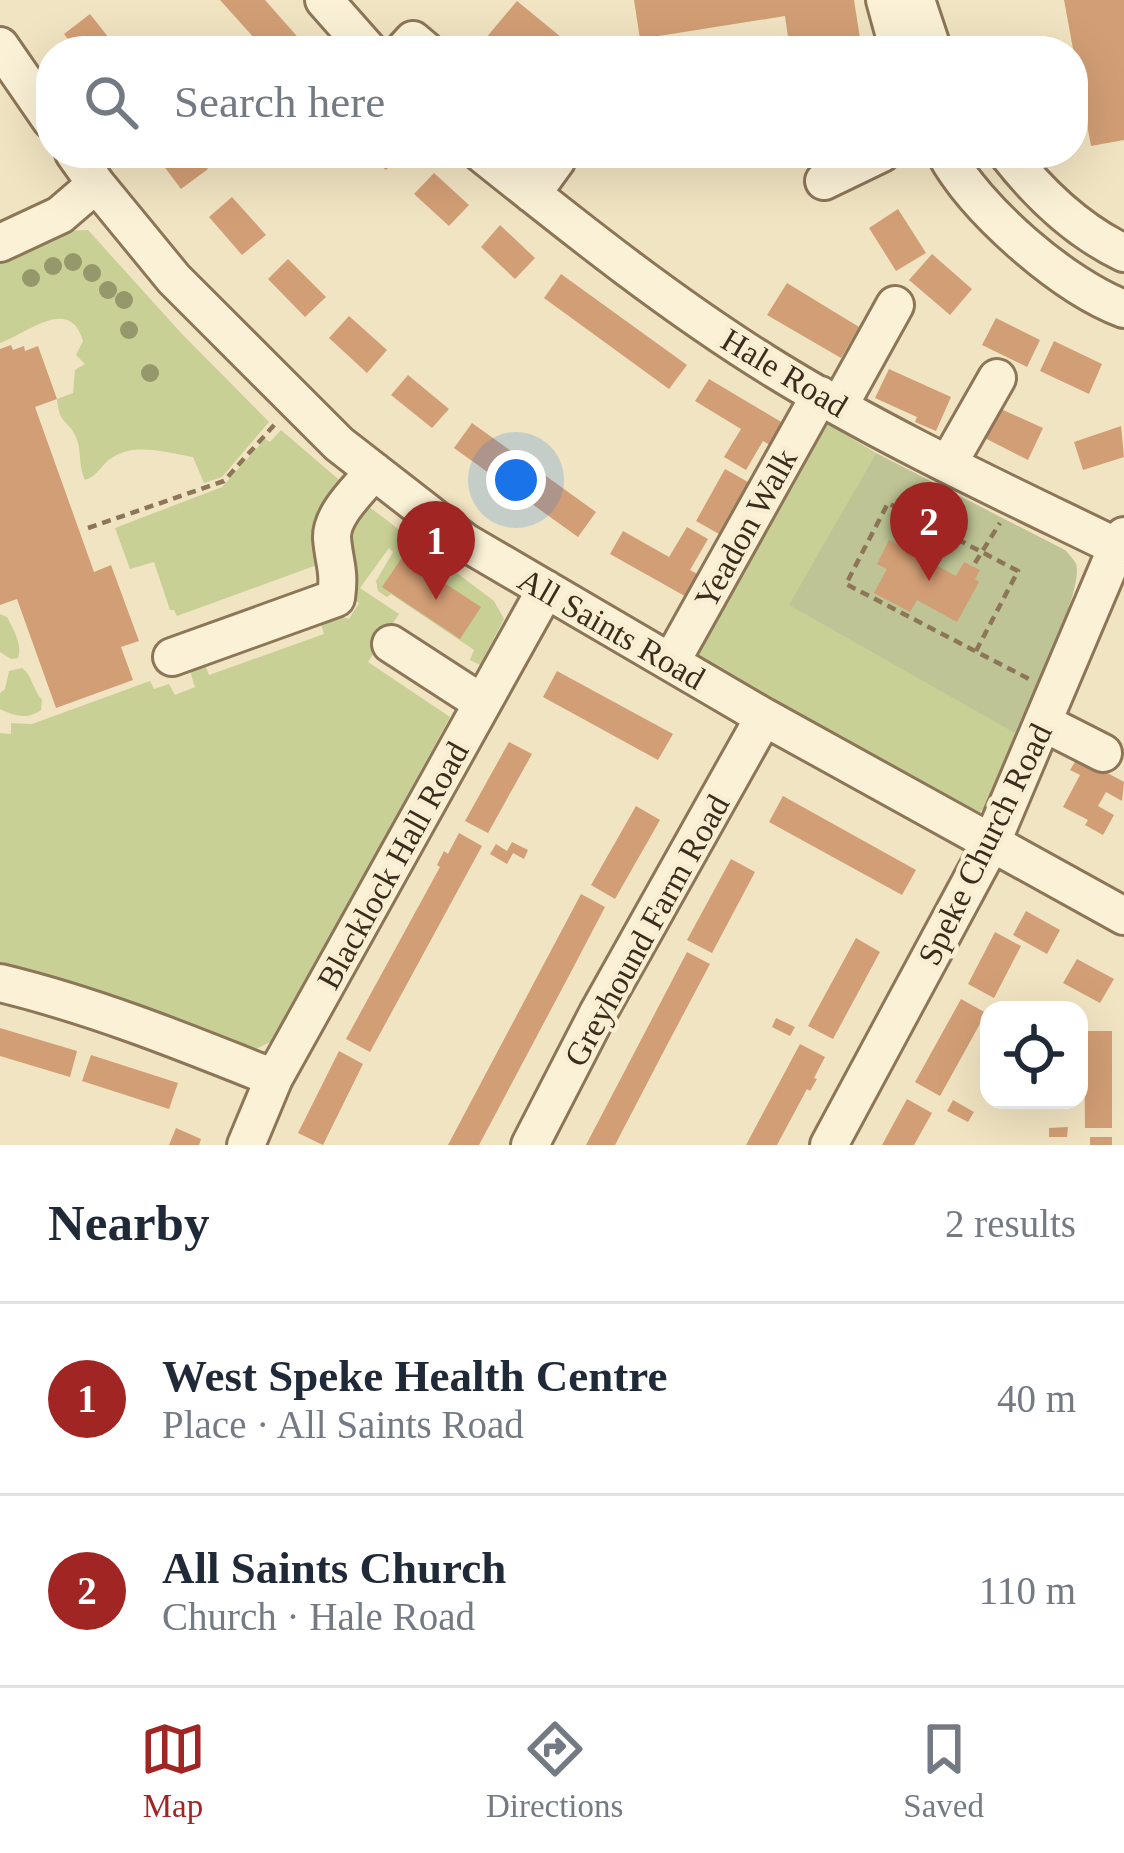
<!DOCTYPE html>
<html lang="en">
<head>
<meta charset="utf-8">
<style>
	body { margin:0; font-family:"Times New Roman",serif; background:#f2f2f3; color:#1f2937 }
	.controls { position:absolute; right:36px; bottom:36px; display:grid; overflow:hidden; border-radius:24px; box-shadow:0 12px 48px #0002 }
	.controls button { width:108px; height:108px; display:grid; place-items:center; padding:0; border:0; border-bottom:3px solid #e0e1e3; background:#fff; color:#1f2937; font:60px sans-serif }
	.you { position:absolute; left:516px; top:480px; width:42px; height:42px; margin:-30px; border:9px solid #fff; border-radius:50%; background:#1a73e8; box-shadow:0 0 0 18px #1a73e833 }
	.badge { display:grid; place-items:center; width:78px; height:78px; border-radius:50%; background:#a02523; color:#fff; font-size:39px; font-weight:700 }
	.pin { position:absolute; translate:-50% -99px; filter:drop-shadow(0 3px 6px #0008) }
	.pin::after { content:''; position:absolute; top:63px; width:42px; height:36px; background:inherit; clip-path:polygon(0 0,100% 0,50% 100%) }
	.list { margin:0; padding:0; list-style:none }
	h2 { display:flex; justify-content:space-between; align-items:center; height:156px; margin:0; padding:0 48px; font-size:51px }
	h2 small { font-size:39px; font-weight:400; color:#747a83 }
	.list li { display:grid; grid-template-columns:78px 1fr auto; gap:36px; align-items:center; box-sizing:border-box; height:192px; padding:0 48px; border-top:3px solid #e0e1e3 }
	.list b { display:block; font-size:45px; white-space:nowrap }
	.list p { margin:0; font-size:39px; white-space:nowrap; color:#747a83 }
	.list em { font-size:39px; font-style:normal; color:#747a83 }
	.icon { flex:none; width:66px; height:66px; fill:none; stroke:currentColor; stroke-width:2; stroke-linecap:round; stroke-linejoin:round }
	.map { position:relative; flex:none; width:1124px; height:1145px; overflow:hidden }
	.search { position:absolute; background:#fff; box-shadow:0 12px 48px #0002; left:36px; right:36px; top:36px; height:132px; display:flex; align-items:center; gap:30px; box-sizing:border-box; padding:0 42px; border-radius:48px; color:#747a83; font-size:45px }
	.sheet { height:540px; background:#fff }
	nav { display:flex; justify-content:space-around; align-items:center; box-sizing:border-box; height:168px; border-top:3px solid #e0e1e3; background:#fff; font-size:33px; color:#747a83 }
	nav a { display:grid; justify-items:center; gap:6px }
	nav .on { color:#a02523 }
	.map>svg:first-child { display:block }
	.green { fill:#c8d095 }
	.cemetery { fill:#bec495 }
	.building { fill:#d29e75 }
	.lines { fill:none; stroke-linecap:round; stroke-linejoin:round }
	.minor-casing { stroke:#8d7558; stroke-width:42 }
	.path { stroke:#8d7558; stroke-width:4.5; stroke-dasharray:9 6; stroke-linecap:butt }
	.minor { stroke:#fbf1d6; stroke-width:36 }
	.tree { fill:#95986a }
	.labels { text-anchor:middle; stroke-width:9; stroke-linejoin:round; paint-order:stroke }
	.street-label { font-size:33px; fill:#3b2c1d; stroke:#f8eed2 }
</style>
</head>
<body>
<div class="map">
<svg width="1124" height="1145" viewBox="0 0 1124 1145">
	<rect width="100%" height="100%" fill="#f1e4c2"/>
	<path class="green" d="M88 230 182 334 269 422 222 477 204 483 193 457C168 453 138 443 115 456 102 462 100 475 85 480 78 466 82 450 76 437 68 419 59 425 57 399L73 393 75 370 85 364 76 355 83 341C70 295 28 333 0 343V262L66 231Z
		M818 418 876 453 790 605 1024 737 994 803 978 813 965 814 688 659Z
		M281 430 344 484 325 562 177 616 174 610H170L154 562 130 569 115 528 222 487 265 439 270 442Z
		M364 503 494 601 504 619 480 665 470 660 474 650 391 594 387 597 378 591 376 581 393 552 389 548 360 588 399 614 368 662 450 717 274 1040 256 1049 148 1009 0 966V733L11 734V723L32 724 150 681 154 689 169 684 175 695 195 687C190 672 187 666 202 657L209 675 324 634 319 618 334 614 349 619 359 603 350 597 344 535Z
		M0 614 7 617C13 629 23 645 18 658L11 659 0 652Z
		M22 668C32 675 33 690 42 700L41 710C28 720 14 716 0 709V693L5 689 9 671Z"/>
	<path class="cemetery" d="M876 453 1065 550C1067 552 1075 561 1076 564 1085 588 1028 706 1015 733L789 605Z"/>
	<path class="building" d="M220 0H265L310 51H266Z
		M634 0H854L862 51H790L785 16 640 39Z
		M1064 0H1124V140L1091 146Z
		M517 1 578 51H475Z
		M90 14 105 33 118 51H77L64 34Z
		M154 153H196L208 169 181 189Z
		M367 153H402L386 170Z
		M434 173 469 205 449 226 414 194Z
		M232 197 266 235 242 255 209 217Z
		M898 209 926 253 896 271 869 228Z
		M500 225 535 258 515 279 481 247Z
		M932 254 972 289 950 315 909 280Z
		M288 259 326 297 305 317 268 279Z
		M561 274 687 365 669 389 544 298Z
		M787 283 859 327 841 358 767 315Z
		M349 316 387 350 367 373 329 338Z
		M996 318 1040 340 1027 367 982 345Z
		M1054 341 1102 364 1089 394 1040 371Z
		M11 345 13 350 24 346 25 351 38 346 57 399 35 407 94 572 111 565 139 641 121 647 133 680 56 708 17 599 0 605V349Z
		M889 369 951 397 936 431 915 422 917 417 875 398Z
		M408 375 449 409 432 428 391 395Z
		M709 379 788 426 775 448 763 441 746 470 724 457 741 429 695 401Z
		M992 405 1043 428 1028 460 977 434Z
		M472 423 596 512 578 537 454 448Z
		M1121 426 1124 457 1083 470 1074 442Z
		M725 469 748 482 719 534 696 521Z
		M687 527 708 539 690 570 703 577 690 599 610 554 623 531 669 557Z
		M889 540 956 576 964 562 980 570 975 579 979 582 957 622 917 600 910 612 874 593 887 569 877 564Z
		M403 556 481 607 460 639 382 587Z
		M557 671 673 734 658 760 543 697Z
		M509 742 532 754 488 833 465 821Z
		M1078 757 1124 782 1122 801 1106 792 1098 806 1114 815 1103 835 1085 825 1088 820 1063 807 1080 775 1070 770Z
		M783 796 916 870 902 895 769 822Z
		M636 806 660 820 615 899 591 885Z
		M459 833 482 846 370 1052 346 1039 440 867 437 865 444 851 448 854Z
		M512 842 528 850 524 859 513 853 507 864 490 854 496 844 507 851Z
		M731 859 755 872 712 953 687 940Z
		M581 894 605 907 572 970 479 1145H448Z
		M1026 911 1060 930 1047 954 1013 935Z
		M995 932 1021 946 994 998 968 984Z
		M856 938 880 952 833 1039 808 1026Z
		M687 952 710 964 666 1047 615 1145H586Z
		M1077 959 1114 979 1100 1003 1063 983Z
		M961 999 986 1013 940 1096 915 1082Z
		M776 1018 795 1027 790 1036 772 1027Z
		M0 1028 77 1051 70 1077 0 1056Z
		M1084 1031H1112V1128H1085Z
		M800 1044 825 1057 814 1078 817 1079 810 1091 807 1089 777 1145H746Z
		M339 1051 363 1064 323 1145 298 1133Z
		M91 1055 178 1083 169 1109 82 1081Z
		M907 1099 932 1113 914 1145H882Z
		M953 1100 974 1112 968 1122 947 1111Z
		M1068 1127 1067 1137H1049V1128Z
		M176 1128 201 1139 199 1145H169Z
		M1090 1137H1112V1145H1090Z"/>
	<g class="lines">
		<defs>
			<path id="minor" d="M324 0 369 51
				M885 0 899 51
				M916 0 933 51
				M0 46 51 120
				M403 51 413 40 426 51
				M74 153 96 184 174 279 339 444 465 542 764 717 1124 916
				M481 153C576 229 672 306 776 370 885 437 1002 491 1117 547
				M945 153C976 210 1063 286 1124 309
				M1007 153C1039 194 1076 230 1124 253
				M824 181 882 153
				M532 194 556 161 547 153
				M0 243 60 215 96 184
				M839 406 895 305
				M948 464 997 378
				M391 644 482 703
				M172 657 336 598C340 570 334 563 332 538 331 514 360 489 374 471
				M671 662 820 395
				M1044 723 1103 753
				M0 983C95 1006 184 1042 274 1078
				M246 1145 274 1078 546 589
				M530 1145 598 1013 764 717
				M829 1145 991 844 1117 547 1124 536"/>
		</defs>
		<use href="#minor" class="minor-casing"/>
		<path class="path" d="M88 528 224 481 276 423
			M975 563 1000 523
			M976 651 1018 571 888 503 846 584 1029 679"/>
		<use href="#minor" class="minor"/>
	</g>
	<g class="tree">
		<circle cx="73" cy="262" r="9"/>
		<circle cx="53" cy="266" r="9"/>
		<circle cx="92" cy="273" r="9"/>
		<circle cx="31" cy="278" r="9"/>
		<circle cx="108" cy="290" r="9"/>
		<circle cx="124" cy="300" r="9"/>
		<circle cx="129" cy="330" r="9"/>
		<circle cx="150" cy="373" r="9"/>
	</g>
	<g class="labels">
		<g class="street-label">
			<text transform="translate(785 372) rotate(31)" y="12">Hale Road</text>
			<text transform="translate(745 528) rotate(-61)" y="12">Yeadon Walk</text>
			<text transform="translate(612 628) rotate(30)" y="12">All Saints Road</text>
			<text transform="translate(984 844) rotate(-64)" y="12">Speke Church Road</text>
			<text transform="translate(392 865) rotate(-61)" y="12">Blacklock Hall Road</text>
			<text transform="translate(646 930) rotate(-61)" y="12">Greyhound Farm Road</text>
		</g>
	</g>
</svg>
<div class="controls">
<button><svg class="icon" aria-label="locate" viewBox="0 0 24 24"><circle cx="12" cy="12" r="6"/><path d="M12 2v4M12 18v4M2 12h4M18 12h4"/></svg></button>
</div>
<div class="you"></div>
<div class="pin badge" style="left:436px;top:600px">1</div>
<div class="pin badge" style="left:929px;top:581px">2</div>
<div class="search"><svg class="icon" aria-label="search" viewBox="0 0 24 24"><circle cx="10" cy="10" r="6"/><path d="M15 15l6 6"/></svg>Search here</div>
</div>
<section class="sheet">
<h2>Nearby<small>2 results</small></h2>
<ul class="list">
<li><span class="badge">1</span><div><b>West Speke Health Centre</b><p>Place · All Saints Road</p></div><em>40 m</em></li>
<li><span class="badge">2</span><div><b>All Saints Church</b><p>Church · Hale Road</p></div><em>110 m</em></li>
</ul>
</section>
<nav>
<a class="on"><svg class="icon" aria-label="map" viewBox="0 0 24 24"><path d="M3 6l6-2 6 2 6-2v14l-6 2-6-2-6 2zM9 4v14M15 6v14"/></svg>Map</a>
<a><svg class="icon" aria-label="directions" viewBox="0 0 24 24"><path d="M12 3l9 9-9 9-9-9zM9 14v-3h6M13 9l2 2-2 2"/></svg>Directions</a>
<a><svg class="icon" aria-label="saved" viewBox="0 0 24 24"><path d="M7 4h10v16l-5-4-5 4z"/></svg>Saved</a>
</nav>
</body>
</html>
